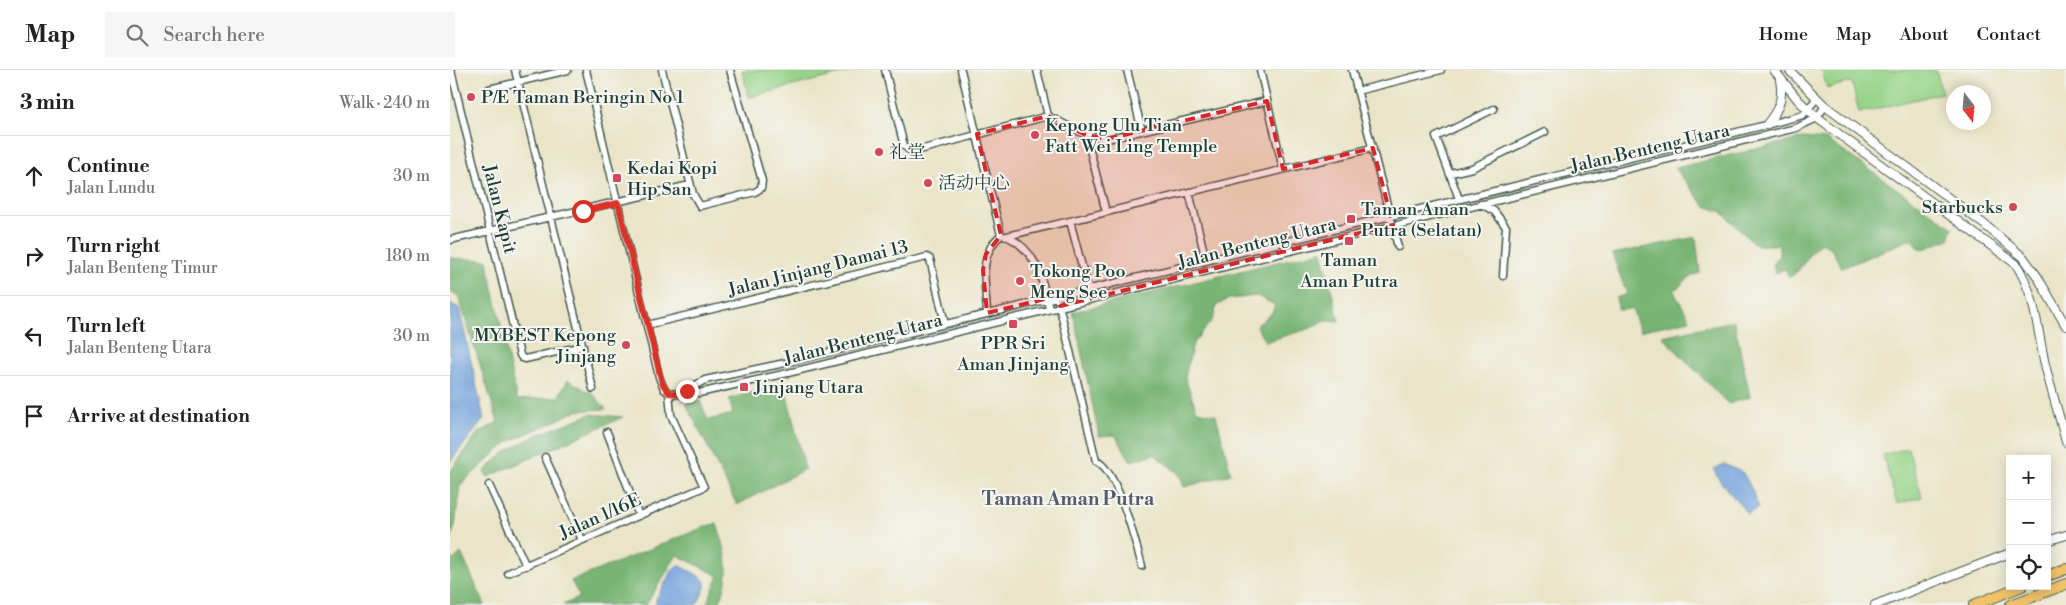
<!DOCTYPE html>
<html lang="en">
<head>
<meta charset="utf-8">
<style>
	body { margin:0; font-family:"Libre Bodoni","Noto Serif SC",serif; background:#f6f6f6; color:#222 }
	.controls { position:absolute; right:15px; bottom:15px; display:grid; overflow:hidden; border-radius:0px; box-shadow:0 2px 12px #0003 }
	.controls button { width:45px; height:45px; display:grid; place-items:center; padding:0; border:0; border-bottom:1px solid #e0e0e0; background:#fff; color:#222; font:25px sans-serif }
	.compass { position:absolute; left:1496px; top:15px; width:45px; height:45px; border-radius:50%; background:#fff; box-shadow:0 2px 12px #0003; rotate:164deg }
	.stop { position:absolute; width:15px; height:15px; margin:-11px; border:4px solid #d93025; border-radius:50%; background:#fff }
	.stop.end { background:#d93025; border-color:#fff; box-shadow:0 1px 5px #0008 }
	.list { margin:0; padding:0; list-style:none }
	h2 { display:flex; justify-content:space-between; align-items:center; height:65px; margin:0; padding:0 20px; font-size:21px }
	h2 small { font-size:16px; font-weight:400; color:#767676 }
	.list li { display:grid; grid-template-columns:32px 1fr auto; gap:15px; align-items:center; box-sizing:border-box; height:80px; padding:0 20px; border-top:1px solid #e0e0e0 }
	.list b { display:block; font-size:19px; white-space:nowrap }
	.list p { margin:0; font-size:16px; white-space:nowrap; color:#767676 }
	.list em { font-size:16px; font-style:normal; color:#767676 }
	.icon { flex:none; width:28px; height:28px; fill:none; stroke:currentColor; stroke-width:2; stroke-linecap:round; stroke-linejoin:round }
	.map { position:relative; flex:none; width:1616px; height:535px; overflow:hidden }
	header { display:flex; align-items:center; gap:30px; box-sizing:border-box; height:70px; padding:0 25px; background:#fff; border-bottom:1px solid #e0e0e0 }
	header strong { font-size:24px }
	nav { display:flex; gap:28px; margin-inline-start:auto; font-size:18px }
	.search { width:350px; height:45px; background:#f6f6f6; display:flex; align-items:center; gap:12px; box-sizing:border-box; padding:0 18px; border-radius:0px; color:#767676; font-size:19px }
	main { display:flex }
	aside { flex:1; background:#fff }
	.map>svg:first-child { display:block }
	.green { fill:#96d388; stroke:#5a885e }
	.forest { fill:#78b574; stroke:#4c7954 }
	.water { fill:#73a2dc; stroke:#497088 }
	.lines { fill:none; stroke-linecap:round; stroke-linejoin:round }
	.minor-casing { stroke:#3d564a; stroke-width:9 }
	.tertiary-casing { stroke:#3d564a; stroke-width:10 }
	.trunk-casing { stroke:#3d564a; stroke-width:12 }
	.minor { stroke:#fff; stroke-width:6 }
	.tertiary { stroke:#fff; stroke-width:8 }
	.trunk { stroke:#f0c369; stroke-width:10 }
	.route { stroke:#d93025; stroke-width:6 }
	.marked { fill:#d62828; fill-opacity:0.2; stroke:#d62828; stroke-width:4; stroke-dasharray:10 6; stroke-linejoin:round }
	.poi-dot { fill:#d1495b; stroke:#f6f6f2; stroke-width:2 }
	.labels { text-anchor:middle; stroke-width:4; stroke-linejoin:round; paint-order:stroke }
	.poi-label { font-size:18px; fill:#1f3d34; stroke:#f6f6f2; text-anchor:start }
	.street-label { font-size:18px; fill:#1f3d34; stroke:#f6f6f2 }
	.neighbourhood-label { font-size:19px; font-weight:bold; fill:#575c6a; stroke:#f6f6f2 }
</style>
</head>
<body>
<header>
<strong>Map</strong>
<div class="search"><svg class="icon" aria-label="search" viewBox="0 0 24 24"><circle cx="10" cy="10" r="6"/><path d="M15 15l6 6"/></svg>Search here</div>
<nav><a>Home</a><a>Map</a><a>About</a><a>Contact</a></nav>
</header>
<main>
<aside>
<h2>3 min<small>Walk · 240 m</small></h2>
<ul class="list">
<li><svg class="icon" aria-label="ahead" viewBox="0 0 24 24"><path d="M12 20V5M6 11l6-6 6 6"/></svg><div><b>Continue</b><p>Jalan Lundu</p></div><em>30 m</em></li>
<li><svg class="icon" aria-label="right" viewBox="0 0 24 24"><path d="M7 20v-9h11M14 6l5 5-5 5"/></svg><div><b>Turn right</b><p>Jalan Benteng Timur</p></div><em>180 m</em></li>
<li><svg class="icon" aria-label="left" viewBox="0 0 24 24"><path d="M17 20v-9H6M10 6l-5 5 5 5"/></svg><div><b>Turn left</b><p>Jalan Benteng Utara</p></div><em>30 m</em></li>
<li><svg class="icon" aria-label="arrive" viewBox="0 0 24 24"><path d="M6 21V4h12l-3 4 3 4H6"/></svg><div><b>Arrive at destination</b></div></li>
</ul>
</aside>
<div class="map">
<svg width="1616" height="535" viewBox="0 0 1616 535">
	<rect width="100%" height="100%" fill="#f6f6f2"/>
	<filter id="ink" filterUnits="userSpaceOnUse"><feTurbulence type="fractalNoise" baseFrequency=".02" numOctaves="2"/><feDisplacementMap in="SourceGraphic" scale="10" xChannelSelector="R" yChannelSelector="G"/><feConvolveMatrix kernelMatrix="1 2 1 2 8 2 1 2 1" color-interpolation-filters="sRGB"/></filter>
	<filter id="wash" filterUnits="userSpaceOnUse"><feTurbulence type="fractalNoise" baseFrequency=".0096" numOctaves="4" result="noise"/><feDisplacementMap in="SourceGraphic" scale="20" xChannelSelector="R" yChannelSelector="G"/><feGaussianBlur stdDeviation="1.12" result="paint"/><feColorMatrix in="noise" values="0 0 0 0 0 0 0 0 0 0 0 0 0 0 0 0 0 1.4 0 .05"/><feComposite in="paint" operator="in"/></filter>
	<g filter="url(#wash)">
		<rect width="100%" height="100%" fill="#eae5c8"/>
		<path class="green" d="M292 0H406L299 27Z
			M1372 0H1486L1492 23 1409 43 1402 12 1377 18Z
			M1458 378 1472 427 1447 434 1433 385Z"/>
		<path class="forest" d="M1353 68 1377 70 1503 158 1499 169 1471 180 1461 169 1392 198 1380 177 1371 173C1357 181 1353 202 1339 207L1335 199 1326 203 1323 195 1329 185V175H1305L1272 142 1255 136 1225 98Z
			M1246 167 1250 203 1241 206 1224 221 1240 250 1190 261 1182 239 1169 240 1166 228 1177 224 1162 184Z
			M872 181 889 251 875 250 861 258 815 272 806 256 822 243 825 235 807 226 779 229 767 235 763 249 743 273 735 308 747 341 766 345 781 404 734 417 729 404 704 384 681 391 665 365 649 366 623 242Z
			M0 188 37 190 67 330 108 327 118 310 144 325 156 339 125 341 104 352 58 372 10 415 5 456 0 469V402L27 364 48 352 8 225 0 223Z
			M1284 251 1300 327 1278 334 1212 266Z
			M334 313 355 399 287 435 236 334 250 331 258 350 283 344 279 329Z
			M140 344 173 347 38 407 34 402C63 369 101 361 140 344Z
			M267 454C277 485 283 504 268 535H256L269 506 227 485 196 535H113L130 527 121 511 257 456Z
			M11 483 35 535H0V493Z"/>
		<path class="water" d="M0 233 9 238 34 349 0 392Z
			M1274 394 1293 403 1302 420 1308 438 1297 444C1288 429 1268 414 1264 399Z
			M226 496H231C255 510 263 508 246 535H206V529L223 499Z"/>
	</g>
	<g filter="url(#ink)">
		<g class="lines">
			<defs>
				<path id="minor" d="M1 0 70 285 72 288 75 289 133 276
					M65 0 143 319
					M136 0 209 307 214 319 219 323
					M212 0 243 124 250 136 305 122 311 118 312 111 280 0
					M435 0 454 76 462 82 598 46
					M511 0 551 165
					M587 0 598 46 636 65 656 142
					M677 0 692 61
					M810 0 833 99
					M902 0 948 177
					M39 19 118 0
					M907 21 991 0
					M636 65 657 69 817 31
					M1001 103 1022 98 1095 62
					M739 122 756 190
					M1009 129 986 67 1044 39
					M1031 134 1044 141 1056 157 1053 206
					M620 151 638 219
					M556 166C587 180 592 208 599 239
					M557 166 923 78
					M0 170 240 115
					M607 226 646 391C667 398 686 474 692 496
					M537 243C536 215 527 185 551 165
					M197 255 477 187 480 189 495 254
					M237 321 249 323 338 303 1346 58 1367 48 1375 36
					M219 323 229 324 255 310 335 293 1316 55 1353 45 1367 28
					M157 362 189 446
					M95 387 132 470
					M39 415 76 496
					M58 503 254 417 221 345 219 323"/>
				<path id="tertiary" d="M1324 0 1349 31 1367 48 1566 194C1585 224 1587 256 1594 290 1600 317 1609 344 1616 372
					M1339 0 1375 36 1535 155 1573 187 1587 206 1616 256
					M1316 55C1328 41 1334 29 1330 10
					M1597 471 1616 465
					M1425 535 1560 483"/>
				<path id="trunk" d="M1597 506 1616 499
					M1524 535 1572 516
					M1561 535 1616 514"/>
			</defs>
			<use href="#minor" class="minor-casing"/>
			<use href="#tertiary" class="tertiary-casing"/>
			<use href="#trunk" class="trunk-casing"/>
			<use href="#minor" class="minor"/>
			<use href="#tertiary" class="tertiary"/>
			<use href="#trunk" class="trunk"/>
		</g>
	</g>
	<g class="lines" filter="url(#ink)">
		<path class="route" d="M133 141 168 133 212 313 219 323 229 324 237 321"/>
	</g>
	<path class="marked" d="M817 31 833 99 923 78 943 155 610 236 607 226 537 243 533 200 536 184 551 165 527 64 598 46 636 65 657 69Z"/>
	<g class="poi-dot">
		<circle cx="21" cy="27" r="5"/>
		<circle cx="585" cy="65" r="5"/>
		<circle cx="429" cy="82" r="5"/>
		<rect x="162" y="103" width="10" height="10" rx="2.5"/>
		<circle cx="478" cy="113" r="5"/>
		<circle cx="1563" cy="137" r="5"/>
		<rect x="896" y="144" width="10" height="10" rx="2.5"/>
		<rect x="894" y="166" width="10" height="10" rx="2.5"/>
		<circle cx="570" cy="211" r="5"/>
		<rect x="558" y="249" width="10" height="10" rx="2.5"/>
		<circle cx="176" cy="275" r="5"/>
		<rect x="289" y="312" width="10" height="10" rx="2.5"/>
	</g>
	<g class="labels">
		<g class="poi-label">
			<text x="31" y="33">P/E Taman Beringin No 1</text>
			<text x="595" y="61">Kepong Ulu Tian<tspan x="595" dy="21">Fatt Wei Ling Temple</tspan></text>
			<text x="439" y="88">礼堂</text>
			<text x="177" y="104">Kedai Kopi<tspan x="177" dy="21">Hip San</tspan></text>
			<text x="488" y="119">活动中心</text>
			<text x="1553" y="143" text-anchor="end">Starbucks</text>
			<text x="911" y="145">Taman Aman<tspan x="911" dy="21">Putra (Selatan)</tspan></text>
			<text x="899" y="196" text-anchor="middle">Taman<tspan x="899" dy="21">Aman Putra</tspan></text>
			<text x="580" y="207">Tokong Poo<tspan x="580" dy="21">Meng See</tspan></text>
			<text x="166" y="271" text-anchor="end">MYBEST Kepong<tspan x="166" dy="21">Jinjang</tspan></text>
			<text x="563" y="279" text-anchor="middle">PPR Sri<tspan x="563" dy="21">Aman Jinjang</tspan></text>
			<text x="304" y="323">Jinjang Utara</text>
		</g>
		<g class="street-label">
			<text transform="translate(1200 78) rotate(-13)" y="6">Jalan Benteng Utara</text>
			<text transform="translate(50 139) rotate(76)" y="6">Jalan Kapit</text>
			<text transform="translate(807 173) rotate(-14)" y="6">Jalan Benteng Utara</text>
			<text transform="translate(368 198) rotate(-14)" y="6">Jalan Jinjang Damai 13</text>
			<text transform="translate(413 269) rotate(-14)" y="6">Jalan Benteng Utara</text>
			<text transform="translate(150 446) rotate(-24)" y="6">Jalan 1/16E</text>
		</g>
		<g class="neighbourhood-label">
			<text x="618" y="435">Taman Aman Putra</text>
		</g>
	</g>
</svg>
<div class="controls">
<button>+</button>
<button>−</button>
<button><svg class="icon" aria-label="locate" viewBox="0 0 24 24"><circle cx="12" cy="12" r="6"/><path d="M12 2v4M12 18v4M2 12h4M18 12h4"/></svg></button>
</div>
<svg class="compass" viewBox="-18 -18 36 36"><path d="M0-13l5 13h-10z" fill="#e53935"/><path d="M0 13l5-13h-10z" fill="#767676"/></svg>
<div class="stop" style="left:133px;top:141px"></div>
<div class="stop end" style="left:237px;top:321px"></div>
</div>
</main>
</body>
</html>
